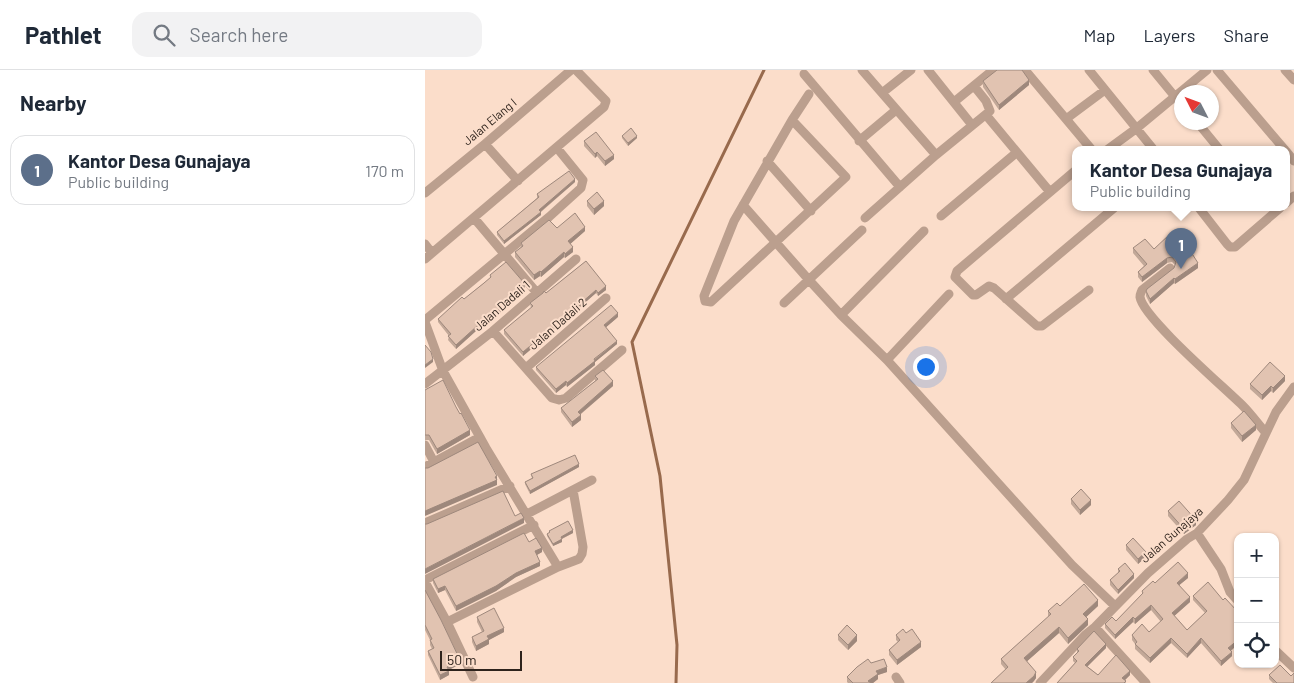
<!DOCTYPE html>
<html lang="en">
<head>
<meta charset="utf-8">
<style>
	body { margin:0; font-family:Barlow,sans-serif; background:#f2f2f3; color:#1f2937 }
	.controls { position:absolute; right:15px; bottom:15px; display:grid; overflow:hidden; border-radius:10px; box-shadow:0 1px 4px #0004 }
	.controls button { width:45px; height:45px; display:grid; place-items:center; padding:0; border:0; border-bottom:1px solid #e0e1e3; background:#fff; color:#1f2937; font:25px sans-serif }
	.compass { position:absolute; left:749px; top:15px; width:45px; height:45px; border-radius:50%; background:#fff; box-shadow:0 1px 4px #0004; rotate:312deg }
	.scale { position:absolute; left:15px; bottom:12px; width:82px; box-sizing:border-box; padding-left:5px; border:2px solid #2e231c; border-top:0; font-size:14px; line-height:18px; white-space:nowrap; color:#2e231c; -webkit-text-stroke:4px #fbddca; paint-order:stroke }
	.you { position:absolute; left:500px; top:296px; width:18px; height:18px; margin:-12px; border:4px solid #fff; border-radius:50%; background:#1a73e8; box-shadow:0 0 0 8px #1a73e833 }
	.badge { display:grid; place-items:center; width:32px; height:32px; border-radius:50%; background:#db2777; color:#fff; font-size:16px; font-weight:700 }
	.pin { position:absolute; translate:-50% -41px; filter:drop-shadow(0 1px 2px #0008) }
	.pin::after { content:''; position:absolute; top:26px; width:18px; height:15px; background:inherit; clip-path:polygon(0 0,100% 0,50% 100%) }
	.popup { position:absolute; left:647px; top:76px; width:218px; height:65px; box-sizing:border-box; display:grid; place-content:center; border-radius:10px; background:#fff; filter:drop-shadow(0 1px 4px #0005); font-size:16px; white-space:nowrap; color:#747a83 }
	.popup b { font-size:19px; color:#1f2937 }
	.popup::after { content:''; position:absolute; left:50%; top:100%; margin-left:-10px; border:10px solid transparent; border-top-color:#fff }
	.list { margin:0; padding:0; list-style:none }
	h2 { display:flex; justify-content:space-between; align-items:center; height:65px; margin:0; padding:0 20px; font-size:21px }
	h2 small { font-size:16px; font-weight:400; color:#747a83 }
	.list li { display:grid; grid-template-columns:32px 1fr auto; gap:15px; align-items:center; box-sizing:border-box; height:70px; margin:0 10px 10px; padding:0 10px; border:1px solid #e0e1e3; border-radius:15px }
	.list b { display:block; font-size:19px; white-space:nowrap }
	.list p { margin:0; font-size:16px; white-space:nowrap; color:#747a83 }
	.list em { font-size:16px; font-style:normal; color:#747a83 }
	.icon { flex:none; width:28px; height:28px; fill:none; stroke:currentColor; stroke-width:2; stroke-linecap:round; stroke-linejoin:round }
	.map { position:relative; flex:none; width:869px; height:613px; overflow:hidden }
	header { display:flex; align-items:center; gap:30px; box-sizing:border-box; height:70px; padding:0 25px; background:#fff; border-bottom:1px solid #e0e1e3 }
	header strong { font-size:24px }
	nav { display:flex; gap:28px; margin-inline-start:auto; font-size:18px }
	.search { width:350px; height:45px; background:#f2f2f3; display:flex; align-items:center; gap:12px; box-sizing:border-box; padding:0 18px; border-radius:15px; color:#747a83; font-size:19px }
	main { display:flex }
	aside { flex:1; background:#fff }
	.map>svg:first-child { display:block }
	.lines { fill:none; stroke-linecap:round; stroke-linejoin:round }
	.stream { stroke:#986a4d; stroke-width:3 }
	.street { stroke:#bb9f8e; stroke-width:9 }
	.wall { fill:#c2a898 }
	.shaded-wall { fill:#9e887c }
	.building { fill:#e1c3b1; stroke:#9e887c }
	.labels { text-anchor:middle; stroke-width:4; stroke-linejoin:round; paint-order:stroke }
	.street-label { font-size:12px; fill:#2e231c; stroke:#fbddca }
</style>
</head>
<body>
<header>
<strong>Pathlet</strong>
<div class="search"><svg class="icon" aria-label="search" viewBox="0 0 24 24"><circle cx="10" cy="10" r="6"/><path d="M15 15l6 6"/></svg>Search here</div>
<nav><a>Map</a><a>Layers</a><a>Share</a></nav>
</header>
<main>
<aside>
<h2>Nearby<small></small></h2>
<ul class="list">
<li><span class="badge" style="background:#5c6f8a">1</span><div><b>Kantor Desa Gunajaya</b><p>Public building</p></div><em>170 m</em></li>
</ul>
</aside>
<div class="map">
<svg width="869" height="613" viewBox="0 0 869 613">
	<rect width="100%" height="100%" fill="#fbddca"/>
	<g class="lines">
		<path class="stream" d="M251 613 252 575 235 406 207 272 339 0"/>
		<path class="street" d="M437 0 511 85
			M503 0 547 55
			M600 0 667 80
			M664 0 729 80
			M728 0 756 34
			M792 0 860 80
			M860 0 869 10
			M379 4 475 117
			M457 23 486 0
			M529 32 568 0
			M561 45 625 122
			M641 49 680 20
			M367 50 421 107 286 232 280 231 279 226 309 151 367 50 384 24
			M772 52 795 80
			M434 71 471 40
			M60 74 93 111
			M682 80 712 58 782 0
			M861 81 869 91
			M342 91 386 141
			M651 100 532 201 530 207 548 225H551L564 216 569 218 612 256H617L664 220
			M0 123 60 74 146 0
			M861 133 869 126
			M318 135 384 210 416 245 462 290 647 495 690 536
			M774 138 802 174 805 177H810L855 138
			M516 146 591 83
			M49 148 112 223
			M440 148 511 85 565 41 561 31 549 16
			M0 174 7 183
			M0 189 179 37 181 31 151 0
			M745 198 717 220C716 223 715 224 715 227 718 248 800 318 818 336 826 344 833 354 841 363
			M581 229 689 138
			M359 233 437 160
			M416 245 499 161
			M0 250 124 147 156 118 158 110 132 78
			M0 252 18 301 61 378 133 497
			M68 261 127 328 134 330 141 328 197 280
			M462 290 524 224
			M101 298 181 228
			M0 314 68 261 151 189
			M0 375 9 392
			M0 397 55 367
			M102 444 167 410
			M0 453 85 416
			M772 463 796 499 805 522 813 531
			M0 510 109 455
			M0 512 22 552 48 607
			M22 552 133 497 154 489 157 484 158 477 148 420
			M670 557 721 613
			M850 580 869 598
			M471 607 475 613
			M615 613 660 565 670 557 723 503 762 469 772 463 803 430 819 410 851 342 869 317"/>
	</g>
	<path class="wall" d="M558 11 604 15 574 40 558 17Z
		M197 66 212 68 203 76 197 68Z
		M159 71 189 89 180 96 172 86 170 88 159 76Z
		M150 112 116 142V145L79 174 72 165V162L112 128V124Z
		M162 131 179 136 169 145 162 136Z
		M160 161 145 174 148 182 140 188 139 187 116 207 115 206 109 210 90 187V182L96 177V173Z
		M708 178 729 179 773 198 750 214 749 213 725 234 721 226V221L749 198 750 195 747 192 742 193 717 212 713 207V202L719 196 708 183Z
		M161 191 181 220 173 226 171 223 132 257 111 273V275L98 286 79 264V260L106 238 105 233 121 223Z
		M65 205 100 218 99 219V222L63 253 62 251 31 279 23 270 24 266 13 252V249L39 229 59 213 65 208Z
		M193 247 181 257 192 274 170 292V295L142 317 141 315 131 323 111 300V297Z
		M170 306 188 316 156 344V350L147 357 136 342V338L170 311Z
		M860 311 848 323 846 321 837 330 825 319V314Z
		M0 320 31 337 45 365 12 384 4 370H0Z
		M806 353 831 360 817 372 806 358Z
		M154 397 105 424 100 414V412L107 408 106 404Z
		M646 429 666 435 655 445 646 434Z
		M743 441 771 455 759 464 743 446Z
		M124 461 148 463 137 469V472L128 476 122 466V464L124 463Z
		M104 472 117 482 112 485 115 496 91 507 71 521 31 541 20 520 13 523 8 513V509Z
		M701 475 721 487 713 494 701 480Z
		M693 499 709 508 693 524 685 515V510L693 503Z
		M763 508 754 515 765 532 749 546 762 560 780 543 768 530V526L798 530 813 542V574L806 581 807 586 796 596 776 573 762 588 746 573 725 593 710 579V574L707 570V565L724 562 736 552 726 540 710 554 708 552 690 569 680 558V554L691 551 717 525V521L730 513Z
		M0 520 35 594 24 600V605L15 610 3 585V581L7 579 5 575V570L0 560Z
		M673 536 661 547 663 555 643 574 634 563 602 591 611 608 607 613H566L581 600 576 594V589L623 547V541Z
		M52 547 79 562 64 570V574L51 581 47 572V567L57 562 52 552Z
		M481 563 496 577 472 595 464 585V580L473 572 471 570V565Z
		M413 565 432 571 423 580 413 570Z
		M681 578 662 596 673 605H705L700 610 701 613H632L650 593 648 591V587L652 583V579Z
		M446 593 462 602 453 605V609L448 613H423L422 612V607Z
		M844 605 869 613H848L844 609Z"/>
	<path class="shaded-wall" d="M604 10V15L574 40V35Z
		M212 66V68L203 76V73Z
		M172 82V86L170 88V84Z
		M189 85V89L180 96V91Z
		M150 109V112L114 143V140Z
		M179 131V136L169 145V139Z
		M116 142V145L79 174V171Z
		M160 157V161L143 176V171Z
		M148 177V182L140 188V184Z
		M139 182V187L116 207V202Z
		M742 188V193L717 212V207Z
		M773 193V198L750 214V209Z
		M115 201V206L109 210V205Z
		M749 208V213L725 234V229Z
		M100 214 99 222 63 253V249Z
		M181 216V220L173 226V223Z
		M171 220V223L132 257 111 273V275L98 286V282L110 270Z
		M193 243V247L179 259V255Z
		M62 247V251L31 279V275Z
		M192 271V274L170 292V295L142 317V313Z
		M8 289V292L0 298V295Z
		M860 306V311L848 323V318Z
		M141 311V315L131 323V319Z
		M188 311V316L153 346V342Z
		M846 316V321L837 330V325Z
		M156 345V350L147 357V352Z
		M831 355V360L817 372V366Z
		M45 360V365L12 384V379Z
		M154 394V397L105 424V421Z
		M72 406V415L0 446V441Z
		M666 430V435L655 445V440Z
		M99 448V453L0 504V499Z
		M771 450V455L759 464V459Z
		M148 460V463L136 469V467Z
		M137 469V472L128 476V474Z
		M117 478V482L110 486V481Z
		M721 482V487L713 494V489Z
		M115 492V496L91 507 71 521 31 541V536L91 503Z
		M763 503V508L752 517V513Z
		M709 504V508L693 524V520Z
		M20 516V520L13 523V519Z
		M765 527V532L747 548V543Z
		M673 530V536L658 550V544Z
		M726 535V540L710 554V549Z
		M708 547V552L690 569V565Z
		M663 549V555L643 574V568Z
		M634 557V563L599 594V588Z
		M79 558V562L64 570V574L51 581V576L62 566Z
		M432 565V571L423 580V575Z
		M746 568V573L725 593V588Z
		M776 568V573L762 588V584Z
		M813 570V574L803 583V578Z
		M496 572V577L472 595V590Z
		M681 574V578L660 599V595Z
		M807 582V586L796 596V591Z
		M35 590V594L22 601V597Z
		M462 597V602L453 605V609L448 613H443V611L451 601Z
		M24 601V605L15 610V605Z
		M705 601V605L697 613V608Z
		M611 602V608L609 611 607 613H601Z"/>
	<path class="building" d="M572 0H597L604 10 574 35 558 11Z
		M206 58 212 66 203 73 197 66Z
		M171 62 189 85 180 91 172 82 170 84 159 71Z
		M144 101 150 109 114 140 116 142 79 171 72 162 114 127 112 124Z
		M172 122 179 131 169 139 162 131Z
		M150 143 160 157 143 171 148 177 140 184 139 182 116 202 115 201 109 205 90 182 98 176 96 173 124 150 132 158Z
		M745 164 763 184 766 182 773 193 750 209 749 208 725 229 721 221 722 219 749 198 751 192 747 187 742 188 717 207 713 202 722 194 708 178 720 169 729 179Z
		M161 191 181 216 173 223 171 220 132 254 110 270 111 271 98 282 79 260 108 236 105 233 118 223 119 221 121 223Z
		M81 192 100 214 97 216 99 218 63 249 62 247 31 275 23 266 26 264 13 249 37 227 39 229 59 213 66 207 65 205Z
		M186 235 193 243 179 255 192 271 169 289 170 291 142 313 141 311 131 319 111 297Z
		M0 275 6 282 8 289 0 295Z
		M845 292 860 306 848 318 846 316 837 325 825 314Z
		M178 300 188 311 153 342 156 345 147 352 136 338 173 309 170 306Z
		M18 310 31 337 35 344 36 343 45 360 12 379 4 365H0V320Z
		M819 341 831 355 817 366 806 353Z
		M53 372 72 406 70 407 72 410 0 441V398H3Z
		M150 385 154 394 105 421 100 412 108 408 106 404Z
		M656 419 666 430 655 440 646 429Z
		M78 421 90 446 96 443 99 448 0 499V454H2Z
		M754 431 771 450 759 459 743 441Z
		M143 451 148 460 136 467 137 469 128 474 122 464 125 462 124 461Z
		M99 463 104 472 111 468 117 478 110 481 115 492 91 503 71 516 31 536 20 516 13 519 8 509Z
		M708 468 721 482 713 489 701 475Z
		M753 492 763 503 752 513 765 527 747 543 762 560 782 541 768 526 783 512 798 530 800 528 813 542V570L803 578 807 582 796 591 776 568 762 584 746 568 725 588 710 574 712 572 707 565 717 554 724 562 738 549 726 535 710 549 708 547 690 565 680 554 687 547 691 551 718 523 717 521 728 511 730 513Z
		M700 493 709 504 693 520 685 510 695 501 693 499Z
		M659 514 673 530 658 544 663 549 643 568 634 557 599 588 611 602 609 606 601 613H566L583 597 576 589 626 544 623 541 632 533 635 536Z
		M0 520 16 550 35 590 22 597 24 601 15 605 3 581 9 578 5 570 7 569 0 555Z
		M69 538 79 558 62 566 64 569 51 576 47 567 59 561 52 547Z
		M422 555 432 565 423 575 413 565Z
		M478 559 481 563 487 559 496 572 472 590 464 580 475 570 471 565Z
		M669 561 681 574 660 595 673 605 691 585 705 601 697 608 701 611 699 613H632L652 591 648 587 654 581 652 579Z
		M443 589 446 593 459 589 462 597 451 601 453 604 443 611 446 613H428L422 607 432 597Z
		M855 595 866 606 869 603V613H852L844 605Z"/>
	<g class="labels">
		<g class="street-label">
			<text transform="translate(65 52) rotate(-40)" y="4">Jalan Elang I</text>
			<text transform="translate(77 236) rotate(-41)" y="4">Jalan Dadali 1</text>
			<text transform="translate(133 254) rotate(-41)" y="4">Jalan Dadali 2</text>
			<text transform="translate(747 465) rotate(-41)" y="4">Jalan Gunajaya</text>
		</g>
	</g>
</svg>
<div class="controls">
<button>+</button>
<button>−</button>
<button><svg class="icon" aria-label="locate" viewBox="0 0 24 24"><circle cx="12" cy="12" r="6"/><path d="M12 2v4M12 18v4M2 12h4M18 12h4"/></svg></button>
</div>
<svg class="compass" viewBox="-18 -18 36 36"><path d="M0-13l5 13h-10z" fill="#e53935"/><path d="M0 13l5-13h-10z" fill="#747a83"/></svg>
<div class="scale">50 m</div>
<div class="you"></div>
<div class="pin badge" style="left:756px;top:199px;background:#5c6f8a">1</div>
<div class="popup"><b>Kantor Desa Gunajaya</b>Public building</div>
</div>
</main>
</body>
</html>
